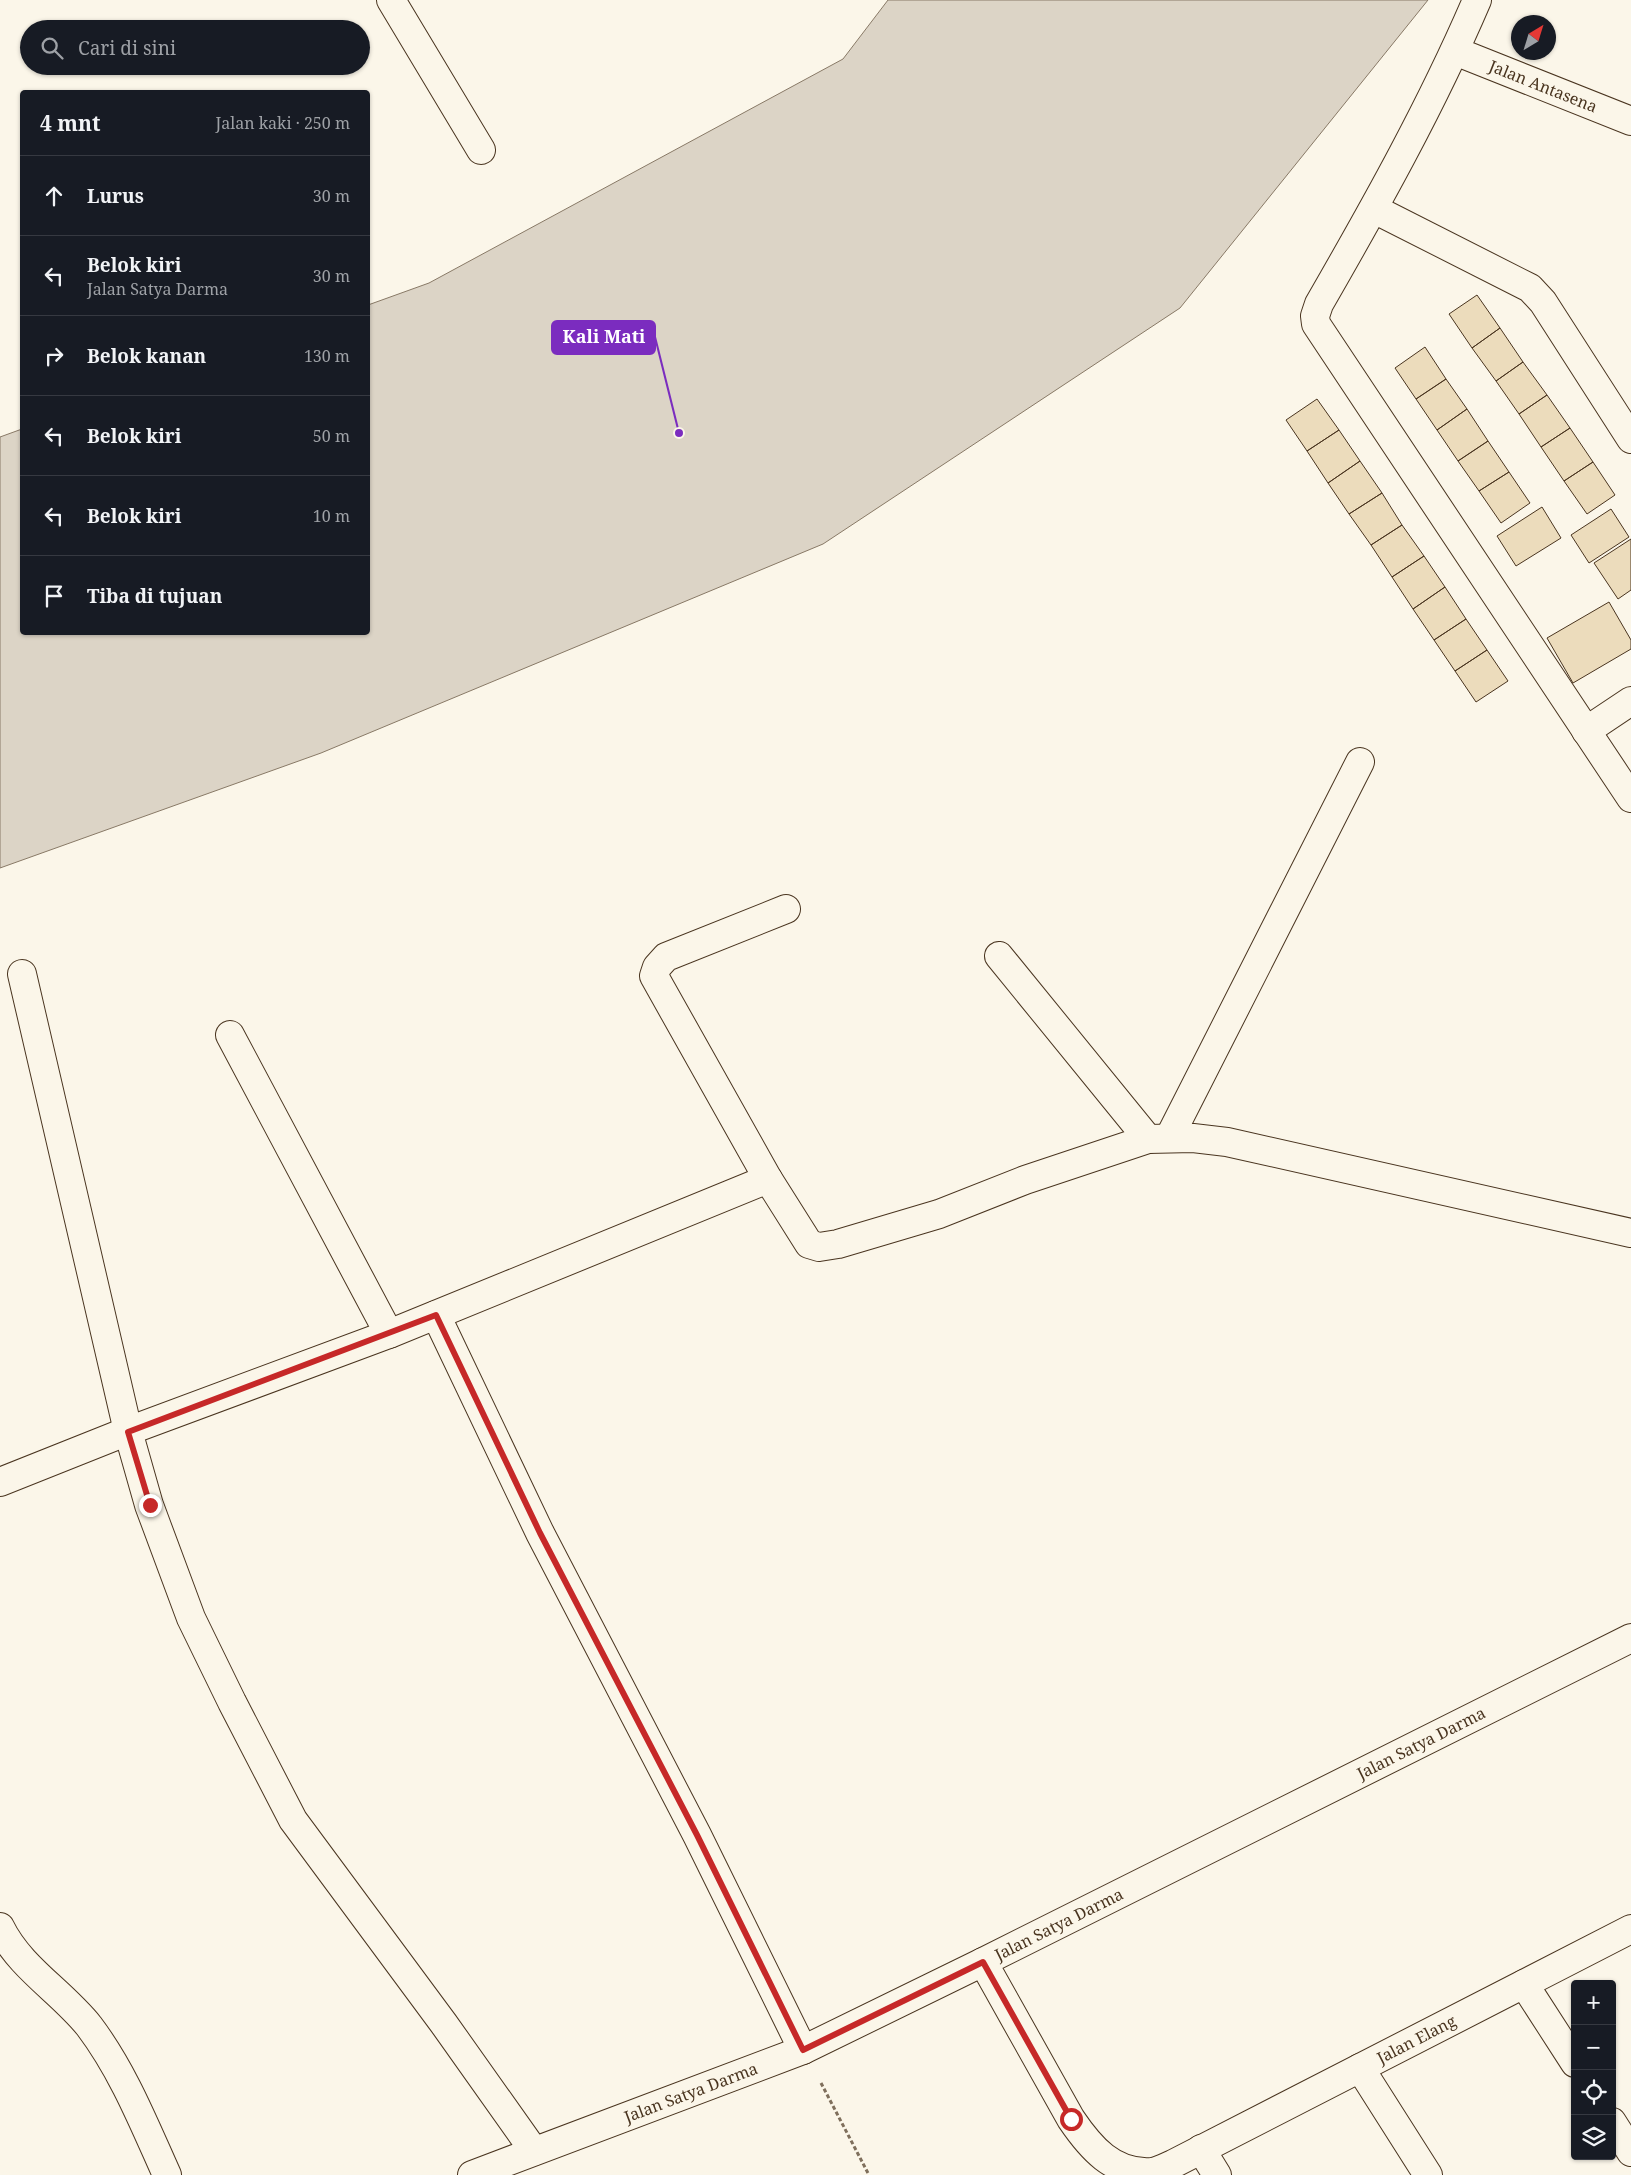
<!DOCTYPE html>
<html lang="id">
<head>
<meta charset="utf-8">
<style>
	body { margin:0; font-family:"Noto Serif",serif; background:#20242c; color:#f1f3f6 }
	.controls { position:absolute; right:15px; bottom:15px; display:grid; overflow:hidden; border-radius:5px; box-shadow:0 1px 4px #0004 }
	.controls button { width:45px; height:45px; display:grid; place-items:center; padding:0; border:0; border-bottom:1px solid #363941; background:#171b24; color:#f1f3f6; font:25px sans-serif }
	.compass { position:absolute; left:1511px; top:15px; width:45px; height:45px; border-radius:50%; background:#171b24; box-shadow:0 1px 4px #0004; rotate:38deg }
	.stop { position:absolute; width:15px; height:15px; margin:-11px; border:4px solid #c62828; border-radius:50%; background:#fff }
	.stop.end { background:#c62828; border-color:#fff; box-shadow:0 1px 5px #0008 }
	.list { margin:0; padding:0; list-style:none }
	h2 { display:flex; justify-content:space-between; align-items:center; height:65px; margin:0; padding:0 20px; font-size:21px }
	h2 small { font-size:16px; font-weight:400; color:#9ea1a6 }
	.list li { display:grid; grid-template-columns:32px 1fr auto; gap:15px; align-items:center; box-sizing:border-box; height:80px; padding:0 20px; border-top:1px solid #363941 }
	.list b { display:block; font-size:19px; white-space:nowrap }
	.list p { margin:0; font-size:16px; white-space:nowrap; color:#9ea1a6 }
	.list em { font-size:16px; font-style:normal; color:#9ea1a6 }
	.icon { flex:none; width:28px; height:28px; fill:none; stroke:currentColor; stroke-width:2; stroke-linecap:round; stroke-linejoin:round }
	.map { position:relative; flex:none; width:1631px; height:2175px; overflow:hidden }
	.search { position:absolute; background:#171b24; box-shadow:0 1px 4px #0004; left:20px; top:20px; width:350px; height:55px; display:flex; align-items:center; gap:12px; box-sizing:border-box; padding:0 18px; border-radius:28px; color:#9ea1a6; font-size:19px }
	.panel { position:absolute; background:#171b24; box-shadow:0 1px 4px #0004; left:20px; top:90px; width:350px; height:545px; border-radius:5px }
	.map>svg:first-child { display:block }
	.water { fill:#dcd4c6; stroke:#887966 }
	.building { fill:#ecdcbc; stroke:#4a3520 }
	.lines { fill:none; stroke-linecap:round; stroke-linejoin:round }
	.minor-casing { stroke:#4a3520; stroke-width:30 }
	.secondary-casing { stroke:#4a3520; stroke-width:30 }
	.path { stroke:#7f6f5c; stroke-width:3; stroke-dasharray:4 2.5; stroke-linecap:butt }
	.minor { stroke:#fbf6e9; stroke-width:28 }
	.secondary { stroke:#fbf6e9; stroke-width:28 }
	.route { stroke:#c62828; stroke-width:6 }
	.labels { text-anchor:middle; stroke-width:4; stroke-linejoin:round; paint-order:stroke }
	.street-label { font-size:16px; fill:#4a3520; stroke:#fbf6e9 }
	.leader { fill:none; stroke:#7b2cbf; stroke-width:2 }
	.callout-dot { fill:#7b2cbf; stroke:#fbf6e9; stroke-width:2 }
	.callout { fill:#7b2cbf; stroke:#7b2cbf; stroke-width:2 }
	.callout-label { font-size:18px; text-anchor:middle; font-weight:bold; fill:#fff }
</style>
</head>
<body>
<div class="map">
<svg width="1631" height="2175" viewBox="0 0 1631 2175">
	<rect width="100%" height="100%" fill="#fbf6e9"/>
	<path class="water" d="M888 0H1428L1180 308 823 544 321 753 0 868V437L22 429V632H368V305L429 283 843 59Z"/>
	<path class="building" d="M1477 295 1500 328 1472 348 1449 314Z
		M1500 328 1523 362 1496 381 1472 348Z
		M1425 347 1446 379 1416 399 1395 368Z
		M1523 362 1547 395 1519 414 1496 381Z
		M1446 379 1467 409 1437 430 1416 399Z
		M1547 395 1570 428 1541 447 1519 414Z
		M1317 399 1339 430 1307 451 1286 420Z
		M1467 409 1488 441 1458 461 1437 430Z
		M1570 428 1593 462 1564 481 1541 447Z
		M1339 430 1360 461 1328 483 1307 451Z
		M1488 441 1509 472 1479 491 1458 461Z
		M1360 461 1382 493 1349 514 1328 483Z
		M1593 462 1615 495 1587 514 1564 481Z
		M1509 472 1530 503 1501 523 1479 491Z
		M1382 493 1402 525 1371 545 1349 514Z
		M1542 507 1561 538 1516 566 1497 536Z
		M1611 509 1629 537 1589 563 1571 535Z
		M1402 525 1424 556 1392 577 1371 545Z
		M1631 539V590L1618 599 1594 563Z
		M1424 556 1445 587 1413 609 1392 577Z
		M1445 587 1466 619 1434 640 1413 609Z
		M1609 602 1631 640V649L1573 683 1547 638Z
		M1466 619 1487 650 1455 671 1434 640Z
		M1487 650 1508 681 1476 702 1455 671Z"/>
	<g class="lines">
		<defs>
			<g id="minor">
				<path d="M391 0 481 150"/>
				<path d="M1477 0C1432 105 1376 205 1319 304L1315 316 1316 324 1631 798"/>
				<path id="s1" d="M1455 51 1631 121"/>
				<path d="M1374 209 1530 288 1543 302 1631 439"/>
				<path d="M1586 731 1631 701"/>
				<path d="M999 956 1148 1139"/>
				<path d="M22 974 128 1431 149 1505 191 1618 232 1702 293 1820 444 2024 534 2151"/>
				<path d="M230 1035 389 1334"/>
				<path d="M1169 1138 1360 762"/>
				<path d="M768 1179 654 976 657 967 666 957 786 909"/>
				<path d="M436 1315 540 1533 697 1835 803 2050"/>
				<path d="M0 1482 128 1431 389 1334 768 1179 809 1244 819 1247 838 1244 939 1214 1025 1180 1148 1139 1193 1138 1227 1142 1631 1233"/>
				<path d="M0 1927C20 1968 61 1991 89 2026 123 2071 144 2124 167 2175"/>
				<path id="s2" d="M983 1962 1071 2119C1090 2147 1113 2175 1152 2172 1159 2171 1166 2167 1173 2164L1631 1929"/>
				<path d="M1524 1984 1575 2063"/>
				<path d="M1360 2068 1428 2175"/>
				<path d="M1612 2122 1631 2152"/>
				<path d="M1201 2149 1217 2175"/>
			</g>
			<g id="secondary">
				<path id="s3" d="M472 2175 803 2050 983 1962 1631 1638"/>
			</g>
		</defs>
		<use href="#minor" class="minor-casing"/>
		<use href="#secondary" class="secondary-casing"/>
		<path class="path" d="M821 2083 869 2175"/>
		<use href="#minor" class="minor"/>
		<use href="#secondary" class="secondary"/>
	</g>
	<g class="lines">
		<path class="route" d="M150 1505 128 1432 436 1315 540 1533 697 1835 803 2050 983 1962 1071 2119"/>
	</g>
	<g class="labels">
		<g class="street-label">
			<text dy="6" stroke="none"><textPath href="#s1" startOffset="95">Jalan Antasena</textPath></text>
			<text dy="6" stroke="none"><textPath href="#s3" startOffset="1044">Jalan Satya Darma</textPath></text>
			<text dy="6" stroke="none"><textPath href="#s3" startOffset="639">Jalan Satya Darma</textPath></text>
			<text dy="6" stroke="none"><textPath href="#s2" startOffset="578">Jalan Elang</textPath></text>
			<text dy="6" stroke="none"><textPath href="#s3" startOffset="234">Jalan Satya Darma</textPath></text>
		</g>
	</g>
	<path class="leader" d="M679 433L655 337"/>
	<circle class="callout-dot" cx="679" cy="433" r="5"/>
	<rect class="callout" x="552" y="321" width="103" height="33" rx="5"/>
	<g class="callout-label">
		<text x="604" y="343">Kali Mati</text>
	</g>
</svg>
<div class="controls">
<button>+</button>
<button>−</button>
<button><svg class="icon" aria-label="locate" viewBox="0 0 24 24"><circle cx="12" cy="12" r="6"/><path d="M12 2v4M12 18v4M2 12h4M18 12h4"/></svg></button>
<button><svg class="icon" aria-label="layers" viewBox="0 0 24 24"><path d="M12 4l9 5-9 5-9-5zM3 14l9 5 9-5"/></svg></button>
</div>
<svg class="compass" viewBox="-18 -18 36 36"><path d="M0-13l5 13h-10z" fill="#e53935"/><path d="M0 13l5-13h-10z" fill="#9ea1a6"/></svg>
<div class="stop" style="left:1071px;top:2119px"></div>
<div class="stop end" style="left:150px;top:1505px"></div>
<div class="search"><svg class="icon" aria-label="search" viewBox="0 0 24 24"><circle cx="10" cy="10" r="6"/><path d="M15 15l6 6"/></svg>Cari di sini</div>
<section class="panel">
<h2>4 mnt<small>Jalan kaki · 250 m</small></h2>
<ul class="list">
<li><svg class="icon" aria-label="ahead" viewBox="0 0 24 24"><path d="M12 20V5M6 11l6-6 6 6"/></svg><div><b>Lurus</b></div><em>30 m</em></li>
<li><svg class="icon" aria-label="left" viewBox="0 0 24 24"><path d="M17 20v-9H6M10 6l-5 5 5 5"/></svg><div><b>Belok kiri</b><p>Jalan Satya Darma</p></div><em>30 m</em></li>
<li><svg class="icon" aria-label="right" viewBox="0 0 24 24"><path d="M7 20v-9h11M14 6l5 5-5 5"/></svg><div><b>Belok kanan</b></div><em>130 m</em></li>
<li><svg class="icon" aria-label="left" viewBox="0 0 24 24"><path d="M17 20v-9H6M10 6l-5 5 5 5"/></svg><div><b>Belok kiri</b></div><em>50 m</em></li>
<li><svg class="icon" aria-label="left" viewBox="0 0 24 24"><path d="M17 20v-9H6M10 6l-5 5 5 5"/></svg><div><b>Belok kiri</b></div><em>10 m</em></li>
<li><svg class="icon" aria-label="arrive" viewBox="0 0 24 24"><path d="M6 21V4h12l-3 4 3 4H6"/></svg><div><b>Tiba di tujuan</b></div></li>
</ul>
</section>
</div>
</body>
</html>
